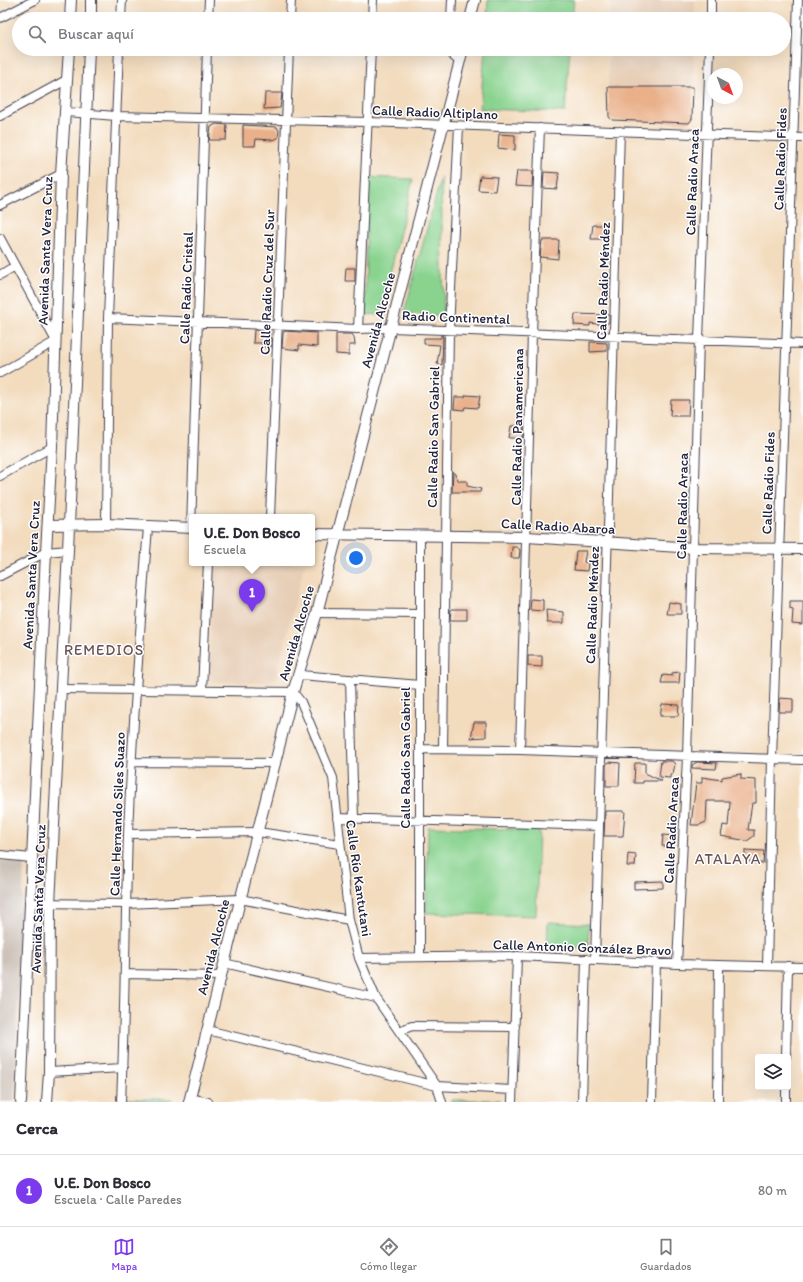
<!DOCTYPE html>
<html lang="es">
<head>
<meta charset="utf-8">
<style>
	body { margin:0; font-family:Itim,sans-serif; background:#f7f7f7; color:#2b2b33 }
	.controls { position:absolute; right:12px; bottom:12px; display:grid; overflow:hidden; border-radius:4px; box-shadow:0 4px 16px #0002 }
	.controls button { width:36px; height:36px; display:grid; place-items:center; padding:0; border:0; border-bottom:1px solid #e1e1e2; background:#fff; color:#2b2b33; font:20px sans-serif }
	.compass { position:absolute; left:707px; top:68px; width:36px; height:36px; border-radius:50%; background:#fff; box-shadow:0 4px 16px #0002; rotate:139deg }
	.you { position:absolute; left:356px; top:558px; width:14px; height:14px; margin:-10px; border:3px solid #fff; border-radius:50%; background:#1a73e8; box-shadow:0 0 0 6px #1a73e833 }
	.badge { display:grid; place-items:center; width:26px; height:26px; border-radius:50%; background:#7c3aed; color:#fff; font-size:13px; font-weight:700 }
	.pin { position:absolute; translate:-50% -33px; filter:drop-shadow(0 1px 2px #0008) }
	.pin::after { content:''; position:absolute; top:21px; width:14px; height:12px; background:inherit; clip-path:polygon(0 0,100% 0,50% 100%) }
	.popup { position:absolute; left:189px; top:514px; width:126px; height:52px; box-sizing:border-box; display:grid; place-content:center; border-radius:4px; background:#fff; filter:drop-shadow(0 1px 3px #0005); font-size:13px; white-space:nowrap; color:#7c7c81 }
	.popup b { font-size:15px; color:#2b2b33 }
	.popup::after { content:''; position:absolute; left:50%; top:100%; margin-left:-8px; border:8px solid transparent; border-top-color:#fff }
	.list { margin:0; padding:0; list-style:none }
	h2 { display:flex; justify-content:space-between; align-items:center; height:52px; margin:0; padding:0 16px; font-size:17px }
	h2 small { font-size:13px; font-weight:400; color:#7c7c81 }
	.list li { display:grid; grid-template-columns:26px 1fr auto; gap:12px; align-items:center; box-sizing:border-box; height:72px; padding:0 16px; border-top:1px solid #e1e1e2 }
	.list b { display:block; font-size:15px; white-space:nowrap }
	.list p { margin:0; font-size:13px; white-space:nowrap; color:#7c7c81 }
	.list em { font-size:13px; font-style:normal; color:#7c7c81 }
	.icon { flex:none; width:22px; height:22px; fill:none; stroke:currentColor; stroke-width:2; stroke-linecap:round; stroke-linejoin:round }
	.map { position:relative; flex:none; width:803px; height:1102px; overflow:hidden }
	.search { position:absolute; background:#fff; box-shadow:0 4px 16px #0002; left:12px; right:12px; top:12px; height:44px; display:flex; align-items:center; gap:10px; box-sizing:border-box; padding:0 14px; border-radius:22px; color:#7c7c81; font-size:15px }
	.sheet { height:124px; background:#fff }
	nav { display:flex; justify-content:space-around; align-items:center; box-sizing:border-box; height:56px; border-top:1px solid #e1e1e2; background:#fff; font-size:11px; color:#7c7c81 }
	nav a { display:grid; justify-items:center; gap:2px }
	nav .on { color:#7c3aed }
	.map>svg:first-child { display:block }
	.built { fill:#e7cfb7 }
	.industrial { fill:#cdc2b9 }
	.green { fill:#89d38f; stroke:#567a65 }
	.building { fill:#e9b08a }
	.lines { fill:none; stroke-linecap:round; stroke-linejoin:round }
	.minor-casing { stroke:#413e4f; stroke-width:10 }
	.tertiary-casing { stroke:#413e4f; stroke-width:12 }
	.minor { stroke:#fff; stroke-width:8 }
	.tertiary { stroke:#fff; stroke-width:10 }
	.labels { text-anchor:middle; stroke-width:3; stroke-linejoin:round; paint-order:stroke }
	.street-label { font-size:14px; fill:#22223b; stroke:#fff }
	.neighbourhood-label { font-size:15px; letter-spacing:1px; fill:#685457; stroke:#fff }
</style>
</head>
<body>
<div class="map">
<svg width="803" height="1102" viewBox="0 0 803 1102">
	<rect width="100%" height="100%" fill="#fff"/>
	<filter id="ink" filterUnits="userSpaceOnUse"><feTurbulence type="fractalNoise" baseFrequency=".025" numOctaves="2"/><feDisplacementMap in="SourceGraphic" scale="8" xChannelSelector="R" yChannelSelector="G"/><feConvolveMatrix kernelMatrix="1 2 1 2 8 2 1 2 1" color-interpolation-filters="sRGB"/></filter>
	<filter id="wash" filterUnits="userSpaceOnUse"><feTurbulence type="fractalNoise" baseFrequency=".012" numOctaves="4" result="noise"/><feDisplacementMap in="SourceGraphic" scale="16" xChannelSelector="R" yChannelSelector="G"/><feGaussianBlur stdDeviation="0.9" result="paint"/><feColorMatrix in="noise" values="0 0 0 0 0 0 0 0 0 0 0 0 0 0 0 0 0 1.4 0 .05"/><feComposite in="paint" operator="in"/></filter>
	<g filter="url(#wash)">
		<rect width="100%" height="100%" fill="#f3dcbe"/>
		<path class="built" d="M611 0H695V19H610Z
			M609 49H694L693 87H608Z
			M213 563H305L276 678 268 683 210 682 208 679Z"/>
		<path class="industrial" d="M0 861 24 862 14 1102H0Z"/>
		<path class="green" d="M488 0H574L572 19H487Z
			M485 49H570L565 112 480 109Z
			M367 177 413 179 380 315 365 314Z
			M441 177 444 317 404 313Z
			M428 827 539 830 536 916 426 913Z
			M548 922 589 924 588 948 547 947Z
			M126 1099H173L172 1102H126Z
			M451 1100H499V1102H452Z"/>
		<g id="blocks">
			<path class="building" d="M608 87H693L692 119 689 123 612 120 609 117Z
				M265 93H282L280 108 264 109Z
				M216 124 227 125 226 140H209L211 127Z
				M243 125 277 127 279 131 278 138 272 140 256 139 255 146H243Z
				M499 134 515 135V150L498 148Z
				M517 171H533L532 187 515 186Z
				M544 172 559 173 557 189 543 188Z
				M480 176 497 177 495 191 478 190Z
				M593 225H603V239H591Z
				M542 240H559L558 259 540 257Z
				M346 268H355V281H345Z
				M602 274 610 275V285L601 284Z
				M575 314 609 315V322L605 325 590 323V326L574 325Z
				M254 330 270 331 271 347H262V343H253Z
				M285 331 317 333V347L299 345V350L282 348 283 333Z
				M336 334H352L354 337 355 345H349V355L336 354Z
				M441 335 443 336 442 365 437 364 440 345 424 344V338H441Z
				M590 342 607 343V351L590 352Z
				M466 395 480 396 478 408 465 407 464 410 454 409 455 397H465Z
				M671 400H689L688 416H670Z
				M511 426H524L523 438H509Z
				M453 471 459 481H467V486L481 489 480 492H452Z
				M512 547H517L520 550 519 558H511Z
				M576 551H586L584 562 588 563 587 571 574 570Z
				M531 599 543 600V611L530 610Z
				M790 601H803V625L792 624 793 610 790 609Z
				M669 602 681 604V614H667Z
				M451 609H467V620H450Z
				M546 610 564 612V623H547Z
				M528 656H542V667L528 666Z
				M680 672 679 683H661L663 675 672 676V673Z
				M780 698 793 699V712H779Z
				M662 704 679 705 678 716H660Z
				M474 722H486V737L471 738Z
				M661 761H672L675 764 673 774 670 775V778L659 777Z
				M609 762 620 763 619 786H606V765Z
				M697 762 717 763 716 769 692 768V765Z
				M635 763H645V773L662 781H643V783H634Z
				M741 774V779L756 780V803H752L748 830H754V836L747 841 721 836 723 825 728 826 730 803 729 801H707L706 822 699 825H691L696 783H702V777L722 780V777Z
				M605 811H625L623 836H604Z
				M663 835 673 836V847L662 846Z
				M745 850 764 851 763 863H751L745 856Z
				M628 854 636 855 635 866H627Z
				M663 881V888L634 889V882Z"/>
		</g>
	</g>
	<g filter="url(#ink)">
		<use href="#blocks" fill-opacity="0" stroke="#413e4f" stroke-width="1"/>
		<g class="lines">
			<defs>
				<path id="minor" d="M0 18 35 0
					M121 19 122 0
					M208 19 209 0
					M290 19 291 0
					M372 19 373 0
					M451 19 452 0
					M711 19V0
					M452 49 453 56 460 62
					M66 112 116 116 368 122 803 138
					M0 116 68 79
					M0 205 61 174
					M0 238 56 341 0 373
					M0 275 15 266
					M108 318 358 329 391 328 803 344
					M358 329 371 49
					M0 476 52 447
					M270 517 289 49
					M106 524 108 318 119 49
					M191 528 207 49
					M0 576 46 552 68 550
					M317 613 420 614
					M300 675 420 685
					M350 679 354 819
					M61 689 293 692 301 702 333 778 349 920 359 958 376 998 437 1086 442 1102
					M202 690 208 563
					M421 749 520 750 803 760
					M443 749 449 330 459 126
					M520 750 532 333 540 128
					M132 762 276 763
					M337 818 598 826
					M128 834 258 832 340 844
					M0 855 32 858
					M29 903 127 904 240 899 349 920
					M420 956V535
					M359 958 517 956 677 964 803 967
					M595 960 620 131
					M224 963 376 998
					M677 964 687 757 699 340 710 49
					M767 966 772 759 798 0
					M126 974 221 976
					M207 1030 437 1086 512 1090
					M399 1031 412 1026 515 1027
					M786 1057 788 966
					M49 1072 123 1068
					M190 1098 208 1102
					M121 1102C125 1013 125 923 128 834 132 731 140 629 148 527
					M512 1102 517 956
					M582 1102 586 959
					M652 1102 656 962
					M718 1102 719 965
					M786 1102V1087"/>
				<path id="tertiary" d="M70 19 71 0
					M91 19V0
					M470 19 475 0
					M48 525 106 524 192 528
					M312 534 527 537 694 548 803 549
					M21 1102 46 552 52 447 61 174 69 49
					M47 1102 49 1072 50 904 68 550 89 49
					M189 1102 293 692 317 613 463 49"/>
			</defs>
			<use href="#minor" class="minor-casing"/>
			<use href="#tertiary" class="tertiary-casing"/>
			<use href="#minor" class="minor"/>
			<use href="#tertiary" class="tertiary"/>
		</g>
	</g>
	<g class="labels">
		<g class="street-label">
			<text transform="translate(435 112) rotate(2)" y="5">Calle Radio Altiplano</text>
			<text transform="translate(780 159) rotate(-88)" y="5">Calle Radio Fides</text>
			<text transform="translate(692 182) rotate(-88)" y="5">Calle Radio Araca</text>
			<text transform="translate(45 251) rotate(-88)" y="5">Avenida Santa Vera Cruz</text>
			<text transform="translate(603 281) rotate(-88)" y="5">Calle Radio Méndez</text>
			<text transform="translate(267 282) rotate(-88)" y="5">Calle Radio Cruz del Sur</text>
			<text transform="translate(186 288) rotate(-88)" y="5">Calle Radio Cristal</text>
			<text transform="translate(456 317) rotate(2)" y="5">Radio Continental</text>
			<text transform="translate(378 320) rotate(-75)" y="5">Avenida Alcoche</text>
			<text transform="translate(517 427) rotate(-89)" y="5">Calle Radio Panamericana</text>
			<text transform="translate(433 437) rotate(-89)" y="5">Calle Radio San Gabriel</text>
			<text transform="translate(768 483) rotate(-88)" y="5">Calle Radio Fides</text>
			<text transform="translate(682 506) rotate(-89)" y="5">Calle Radio Araca</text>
			<text transform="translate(558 526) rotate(3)" y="5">Calle Radio Abaroa</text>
			<text transform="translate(31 575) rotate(-87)" y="5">Avenida Santa Vera Cruz</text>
			<text transform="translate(592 605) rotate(-88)" y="5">Calle Radio Méndez</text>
			<text transform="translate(296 633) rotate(-74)" y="5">Avenida Alcoche</text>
			<text transform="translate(405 758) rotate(-90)" y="5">Calle Radio San Gabriel</text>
			<text transform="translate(117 814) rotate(-88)" y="5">Calle Hernando Siles Suazo</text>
			<text transform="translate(671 830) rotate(-87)" y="5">Calle Radio Araca</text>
			<text transform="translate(359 878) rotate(82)" y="5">Calle Río Kantutani</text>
			<text transform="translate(38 899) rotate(-88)" y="5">Avenida Santa Vera Cruz</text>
			<text transform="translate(213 947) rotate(-76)" y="5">Avenida Alcoche</text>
			<text transform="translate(582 947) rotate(2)" y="5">Calle Antonio González Bravo</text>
		</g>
		<g class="neighbourhood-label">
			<text x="104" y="655">REMEDIOS</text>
			<text x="728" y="864">ATALAYA</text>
		</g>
	</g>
</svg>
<div class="controls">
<button><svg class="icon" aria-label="layers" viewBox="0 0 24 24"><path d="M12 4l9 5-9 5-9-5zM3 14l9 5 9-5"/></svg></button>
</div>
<svg class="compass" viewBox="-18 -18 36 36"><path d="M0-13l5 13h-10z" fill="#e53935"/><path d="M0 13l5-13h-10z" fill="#7c7c81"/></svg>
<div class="you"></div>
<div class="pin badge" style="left:252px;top:612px">1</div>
<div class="popup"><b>U.E. Don Bosco</b>Escuela</div>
<div class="search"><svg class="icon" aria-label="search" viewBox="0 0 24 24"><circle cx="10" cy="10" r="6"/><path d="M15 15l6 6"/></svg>Buscar aquí</div>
</div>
<section class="sheet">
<h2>Cerca<small></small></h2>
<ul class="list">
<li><span class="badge">1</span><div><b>U.E. Don Bosco</b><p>Escuela · Calle Paredes</p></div><em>80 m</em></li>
</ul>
</section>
<nav>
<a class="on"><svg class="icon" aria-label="map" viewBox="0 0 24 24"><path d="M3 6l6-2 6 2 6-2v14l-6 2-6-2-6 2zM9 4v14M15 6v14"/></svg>Mapa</a>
<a><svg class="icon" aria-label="directions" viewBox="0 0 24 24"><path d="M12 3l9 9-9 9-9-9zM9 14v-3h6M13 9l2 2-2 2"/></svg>Cómo llegar</a>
<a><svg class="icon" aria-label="saved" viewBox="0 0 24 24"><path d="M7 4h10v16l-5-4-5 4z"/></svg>Guardados</a>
</nav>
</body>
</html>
